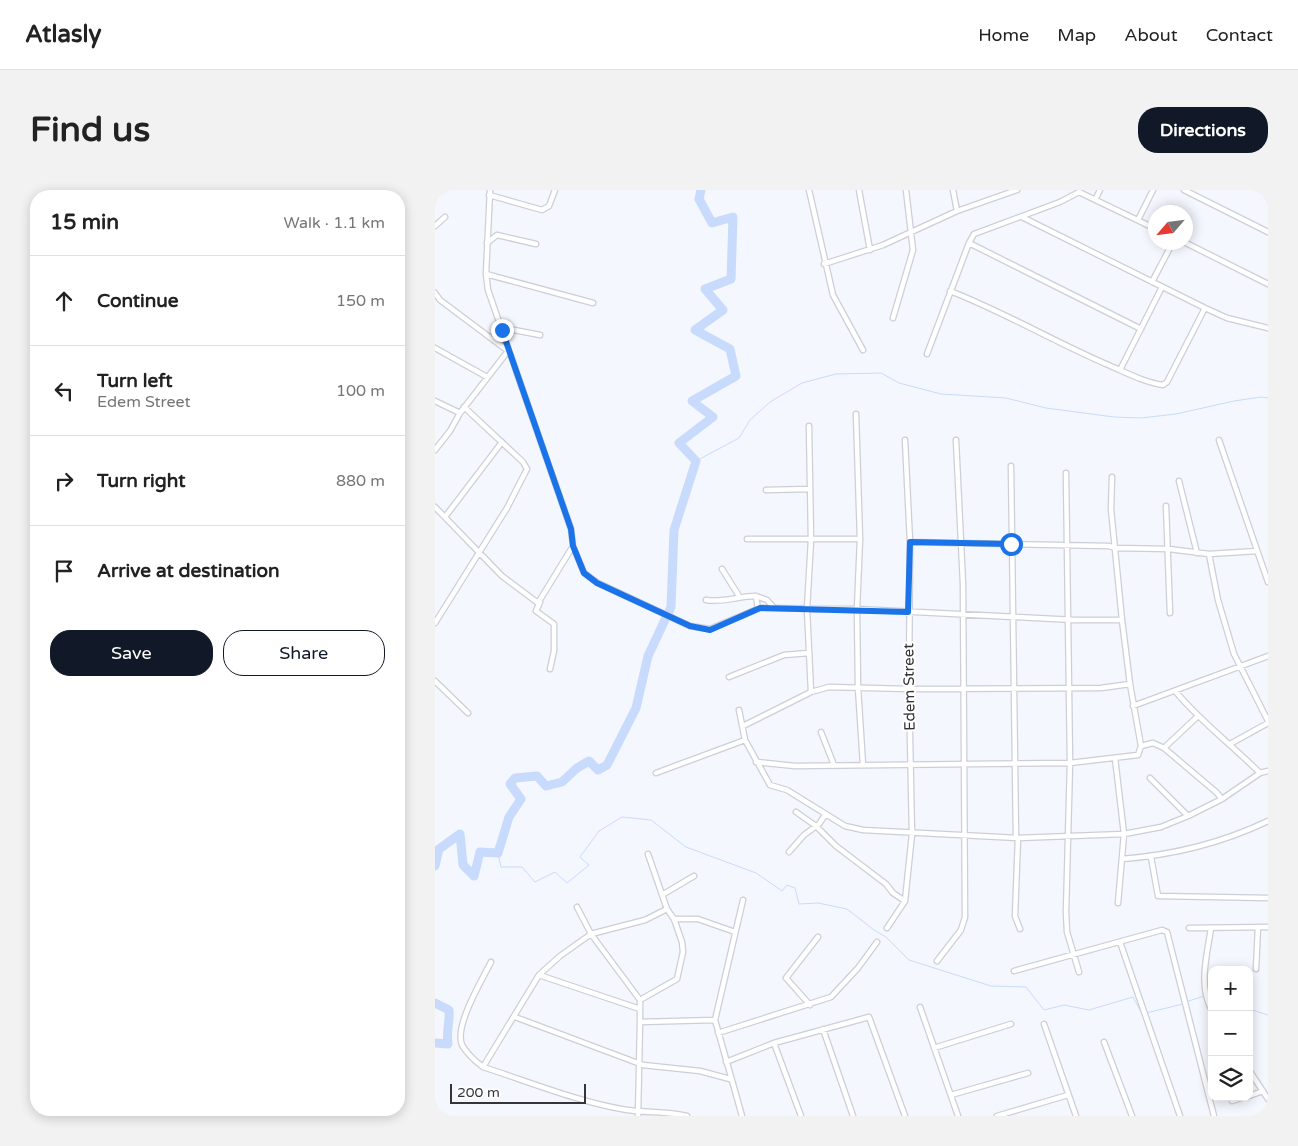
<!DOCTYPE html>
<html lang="en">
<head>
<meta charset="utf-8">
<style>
	body { margin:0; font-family:"Varela Round",sans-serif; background:#f2f2f2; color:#222 }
	.controls { position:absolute; right:15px; bottom:15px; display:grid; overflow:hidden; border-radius:10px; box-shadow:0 2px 12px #0003 }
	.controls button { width:45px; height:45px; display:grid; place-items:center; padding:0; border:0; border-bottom:1px solid #e0e0e0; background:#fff; color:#222; font:25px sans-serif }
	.compass { position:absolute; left:713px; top:15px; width:45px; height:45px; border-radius:50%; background:#fff; box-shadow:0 2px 12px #0003; rotate:242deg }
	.scale { position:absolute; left:15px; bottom:12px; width:136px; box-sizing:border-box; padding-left:5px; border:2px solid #353539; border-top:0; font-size:14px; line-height:18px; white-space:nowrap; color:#353539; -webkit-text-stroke:4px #fff; paint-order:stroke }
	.stop { position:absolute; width:15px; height:15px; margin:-11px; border:4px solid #1a73e8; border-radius:50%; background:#fff }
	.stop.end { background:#1a73e8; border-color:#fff; box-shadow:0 1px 5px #0008 }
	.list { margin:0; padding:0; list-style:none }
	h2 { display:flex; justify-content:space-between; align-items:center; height:65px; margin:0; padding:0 20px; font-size:21px }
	h2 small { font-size:16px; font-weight:400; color:#767676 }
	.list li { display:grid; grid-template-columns:32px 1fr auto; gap:15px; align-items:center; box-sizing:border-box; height:90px; padding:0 20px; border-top:1px solid #e0e0e0 }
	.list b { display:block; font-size:19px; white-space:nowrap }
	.list p { margin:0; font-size:16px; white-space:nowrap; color:#767676 }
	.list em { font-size:16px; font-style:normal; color:#767676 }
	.actions { display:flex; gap:10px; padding:15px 20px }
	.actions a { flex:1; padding:11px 0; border:1px solid #111827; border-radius:20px; text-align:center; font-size:18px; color:#111827 }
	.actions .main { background:#111827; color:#fff }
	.icon { flex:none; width:28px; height:28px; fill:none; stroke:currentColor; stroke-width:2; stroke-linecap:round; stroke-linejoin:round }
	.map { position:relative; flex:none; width:833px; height:926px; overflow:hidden; border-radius:20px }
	header { display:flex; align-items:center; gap:30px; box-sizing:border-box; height:70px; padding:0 25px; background:#fff; border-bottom:1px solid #e0e0e0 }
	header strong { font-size:24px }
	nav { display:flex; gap:28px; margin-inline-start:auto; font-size:18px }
	.intro { display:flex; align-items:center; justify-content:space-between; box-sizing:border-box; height:120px; padding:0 30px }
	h1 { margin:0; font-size:35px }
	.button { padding:12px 22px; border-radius:20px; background:#111827; color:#fff; font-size:18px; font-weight:700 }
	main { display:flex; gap:30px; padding:0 30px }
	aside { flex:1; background:#fff; border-radius:20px; box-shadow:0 2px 12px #0003 }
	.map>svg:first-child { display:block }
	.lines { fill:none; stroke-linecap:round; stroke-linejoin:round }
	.stream { stroke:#c8dbfc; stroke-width:1 }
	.river { stroke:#c8dbfc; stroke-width:9 }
	.street-casing { stroke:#cdced7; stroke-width:7 }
	.street { stroke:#fff; stroke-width:4.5 }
	.route { stroke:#1a73e8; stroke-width:6 }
	.labels { text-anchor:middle; stroke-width:4; stroke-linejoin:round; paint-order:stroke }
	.street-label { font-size:15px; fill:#353539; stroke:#fff }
</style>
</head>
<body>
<header>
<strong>Atlasly</strong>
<nav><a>Home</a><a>Map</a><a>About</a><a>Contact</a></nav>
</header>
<div class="intro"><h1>Find us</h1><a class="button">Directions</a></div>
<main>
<aside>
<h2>15 min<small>Walk · 1.1 km</small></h2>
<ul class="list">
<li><svg class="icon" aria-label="ahead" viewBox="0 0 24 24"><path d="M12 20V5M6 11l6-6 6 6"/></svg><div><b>Continue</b></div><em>150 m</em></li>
<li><svg class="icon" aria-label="left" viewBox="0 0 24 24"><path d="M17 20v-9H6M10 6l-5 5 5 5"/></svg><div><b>Turn left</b><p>Edem Street</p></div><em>100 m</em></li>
<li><svg class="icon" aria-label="right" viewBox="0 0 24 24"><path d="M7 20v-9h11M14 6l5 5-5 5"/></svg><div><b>Turn right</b></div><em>880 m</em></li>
<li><svg class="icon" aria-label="arrive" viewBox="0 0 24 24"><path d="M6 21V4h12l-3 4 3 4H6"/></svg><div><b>Arrive at destination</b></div></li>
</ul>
<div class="actions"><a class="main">Save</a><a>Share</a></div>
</aside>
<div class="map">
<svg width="833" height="926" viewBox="0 0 833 926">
	<rect width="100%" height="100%" fill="#f5f7fe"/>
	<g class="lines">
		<path class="stream" d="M261 271 304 248 315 230 335 212 367 193 401 184 446 183 464 193 506 204 571 208 611 218 679 227 706 228 741 224 799 211 826 207 833 208
			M63 663 66 677H87L100 692 120 682 132 693 154 675 145 667 164 641 187 627 216 630 251 657 321 683 347 701 352 695 360 698 364 714 383 713 412 719 439 740 451 747 474 770 556 796 591 797 609 820 629 815 654 820 698 807 707 824 748 814
			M751 812 769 806
			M814 819 833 825"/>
		<path class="river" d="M0 676 4 659 25 644 28 675 39 686 45 662 63 663 74 627 86 609 75 594 80 588 102 586 111 596 127 592 142 578 154 571 163 580 172 575 201 518 213 466 236 417 239 340 261 271 244 253 278 227 257 211 301 186 295 159 260 140 288 120 270 99 296 89 298 27 277 33 264 9 266 0
			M0 813 14 820C15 832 11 842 13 854L0 853"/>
		<defs>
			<path id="street" d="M374 0 398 105 428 160
				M424 0 435 60
				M518 0 522 21
				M749 0 833 42
				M54 5 107 20 114 16 120 0
				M661 8 665 0
				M587 27 770 118 792 128 833 138
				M703 30 718 0
				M0 36 10 27
				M749 52 833 94
				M52 53 62 45 101 54
				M534 53 706 139
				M389 74 448 55 522 21 582 0
				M51 84 158 113
				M717 92 738 52
				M515 101C569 122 618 151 671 174 690 182 708 192 728 195L732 192 770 118
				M0 103 5 110 73 161 25 223 15 241 0 260
				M458 128 478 60 471 0
				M67 140 74 139 105 145
				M0 158 52 187
				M492 164 534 53 539 44 625 12 644 2 721 39
				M685 180 727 97
				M0 211 25 223
				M421 224 425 349 422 419 423 498 428 575
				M374 236 376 350 372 419 376 502
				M784 250 833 392
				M576 276 581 648
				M631 283 635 573 631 722 632 742 644 782
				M744 291 762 363
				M331 300 375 299
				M731 316 735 423
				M0 317 67 386 103 413 138 356 136 339 53 100 51 84 55 0
				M10 327 67 252
				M312 349H425
				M475 352 674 356 680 358 734 359 774 364 822 361
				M138 356 149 383 163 393 255 436 275 439 325 418 422 419 640 430H687
				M774 364 783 410 799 464 833 531
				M287 379 304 406
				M321 406 332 410 339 418
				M271 410C287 413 304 406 321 406L323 419
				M105 412 101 421 119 434V461L115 479
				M0 433 72 318 92 279 88 272 29 217
				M294 487 349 465 374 463
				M0 491 33 523
				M741 502C766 532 797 555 825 583
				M698 516 833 466
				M304 520 310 550 335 595 352 600 410 636 428 640 583 648 689 644 726 637 753 626 787 609 825 583 833 581
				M308 536 376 502 394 497 474 499 666 498 695 494
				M386 542 399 575
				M795 554 833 533
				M706 556 718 553 729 558 781 602 787 609
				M729 558 762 527
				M680 568 689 644 683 713
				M321 572 360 576 635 573 703 565 706 556 695 494 687 430 676 319 677 287
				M221 583 310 550
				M715 588 753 626
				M361 622 381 636 401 656 451 694 458 703 470 711
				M583 648 580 726 585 739
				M354 662 369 645 384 634 390 625
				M716 667 723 706 833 708
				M687 669C738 665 787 653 833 631
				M227 705 259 686
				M142 717 156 744 205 810
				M239 729H263L300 742
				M452 738 470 711 477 644 474 499 475 352 470 250
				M754 738 833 737
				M776 738C772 766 763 795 777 821
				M685 752 745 926
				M502 771 526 740 530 727 528 394 521 250
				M56 772C47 790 19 836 27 855 32 864 40 871 48 877 95 892 143 912 192 920 212 923 232 921 252 926
				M821 779 823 737
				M579 781 727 740 732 742 779 926
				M104 785 205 819
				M375 815 351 788 383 747
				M485 817 523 926
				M80 827 208 875 265 881 295 889
				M205 832V810L242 789 248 762 247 752 239 729 232 719 213 664
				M609 834 641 926
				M388 839 418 926
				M283 843 396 807 423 778 442 752
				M669 852 697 926
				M339 853 366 926
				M499 858 576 834
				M291 872 339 853 434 827 470 926
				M48 877 104 785 125 766 156 744 210 730 232 719
				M814 880 833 909
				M516 905 593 883
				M814 906 828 901
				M797 911 809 907
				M203 926 205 832 280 830
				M307 926 280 830 308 710
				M562 926 633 905"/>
		</defs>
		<use href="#street" class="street-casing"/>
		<use href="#street" class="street"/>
	</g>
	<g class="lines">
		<path class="route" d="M67 140 136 339 138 356 149 383 162 393 255 436 275 440 325 418 473 422 475 352 576 354"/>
	</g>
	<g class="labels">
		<g class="street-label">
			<text transform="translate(474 497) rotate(-91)" y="5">Edem Street</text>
		</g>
	</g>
</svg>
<div class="controls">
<button>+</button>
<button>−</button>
<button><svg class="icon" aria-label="layers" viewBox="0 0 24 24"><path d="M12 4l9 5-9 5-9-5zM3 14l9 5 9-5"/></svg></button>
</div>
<svg class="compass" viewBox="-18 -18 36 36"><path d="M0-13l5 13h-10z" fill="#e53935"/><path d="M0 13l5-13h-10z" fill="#767676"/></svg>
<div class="scale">200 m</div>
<div class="stop" style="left:576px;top:354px"></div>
<div class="stop end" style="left:67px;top:140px"></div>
</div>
</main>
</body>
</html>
